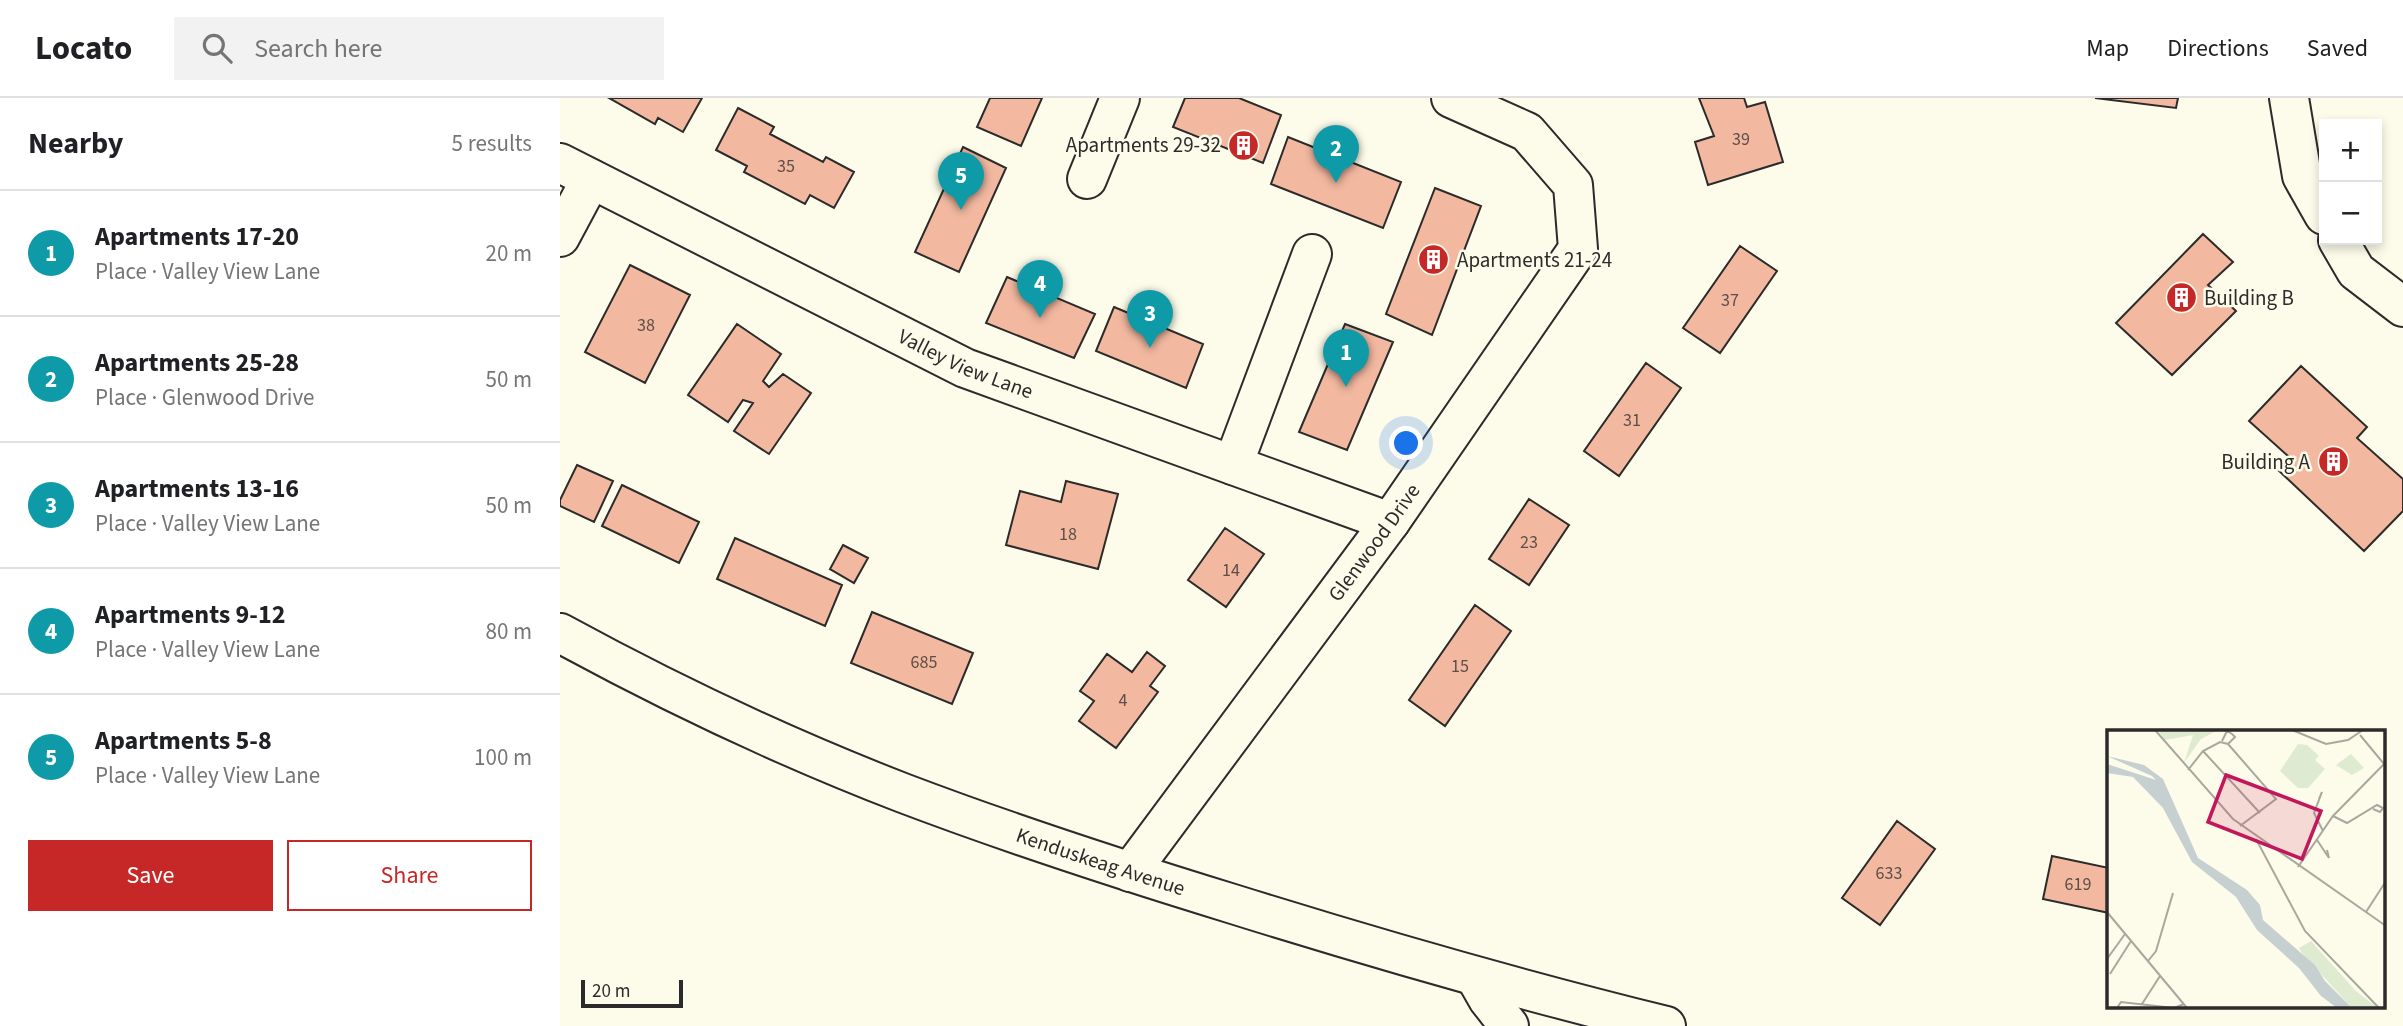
<!DOCTYPE html>
<html lang="en">
<head>
<meta charset="utf-8">
<style>
	body { margin:0; font-family:"Source Sans 3",sans-serif; background:#f2f2f2; color:#202124 }
	.controls { position:absolute; right:21px; top:21px; display:grid; overflow:hidden; border-radius:0px; box-shadow:0 4px 10px #0003 }
	.controls button { width:63px; height:63px; display:grid; place-items:center; padding:0; border:0; border-bottom:2px solid #e0e0e0; background:#fff; color:#202124; font:35px sans-serif }
	.scale { position:absolute; left:21px; bottom:18px; width:102px; box-sizing:border-box; padding-left:7px; border:4px solid #2b2b2b; border-top:0; font-size:19px; line-height:24px; white-space:nowrap; color:#2b2b2b; -webkit-text-stroke:5px #fdfbea; paint-order:stroke }
	.you { position:absolute; left:847px; top:346px; width:24px; height:24px; margin:-18px; border:5px solid #fff; border-radius:50%; background:#1a73e8; box-shadow:0 0 0 10px #1a73e833 }
	.badge { display:grid; place-items:center; width:46px; height:46px; border-radius:50%; background:#c62828; color:#fff; font-size:23px; font-weight:700 }
	.pin { position:absolute; translate:-50% -58px; filter:drop-shadow(0 2px 4px #0008) }
	.pin::after { content:''; position:absolute; top:37px; width:24px; height:21px; background:inherit; clip-path:polygon(0 0,100% 0,50% 100%) }
	.list { margin:0; padding:0; list-style:none }
	h2 { display:flex; justify-content:space-between; align-items:center; height:91px; margin:0; padding:0 28px; font-size:30px }
	h2 small { font-size:23px; font-weight:400; color:#757577 }
	.list li { display:grid; grid-template-columns:46px 1fr auto; gap:21px; align-items:center; box-sizing:border-box; height:126px; padding:0 28px; border-top:2px solid #e0e0e0 }
	.list b { display:block; font-size:26px; white-space:nowrap }
	.list p { margin:0; font-size:23px; white-space:nowrap; color:#757577 }
	.list em { font-size:23px; font-style:normal; color:#757577 }
	.actions { display:flex; gap:14px; padding:21px 28px }
	.actions a { flex:1; padding:16px 0; border:2px solid #c62828; border-radius:0px; text-align:center; font-size:24px; color:#c62828 }
	.actions .main { background:#c62828; color:#fff }
	.icon { flex:none; width:38px; height:38px; fill:none; stroke:currentColor; stroke-width:2; stroke-linecap:round; stroke-linejoin:round }
	.map { position:relative; flex:none; width:1843px; height:928px; overflow:hidden }
	header { display:flex; align-items:center; gap:42px; box-sizing:border-box; height:98px; padding:0 35px; background:#fff; border-bottom:2px solid #e0e0e0 }
	header strong { font-size:33px }
	nav { display:flex; gap:38px; margin-inline-start:auto; font-size:24px }
	.search { width:490px; height:63px; background:#f2f2f2; display:flex; align-items:center; gap:18px; box-sizing:border-box; padding:0 24px; border-radius:0px; color:#757577; font-size:26px }
	main { display:flex }
	aside { flex:1; background:#fff }
	.map>svg:first-child { display:block }
	.building { fill:#f2b8a0; stroke:#2b2b2b; stroke-width:2 }
	.lines { fill:none; stroke-linecap:round; stroke-linejoin:round }
	.minor-casing { stroke:#2b2b2b; stroke-width:42 }
	.minor { stroke:#fdfbea; stroke-width:38 }
	.labels { text-anchor:middle; stroke-width:5; stroke-linejoin:round; paint-order:stroke }
	.number-label { font-size:18px; fill:#5d4e48 }
	.poi-label { font-size:21px; fill:#2b2b2b; stroke:#fdfbea; text-anchor:end }
	.street-label { font-size:21px; fill:#2b2b2b; stroke:#fdfbea }
	.inset-road { fill:none; stroke:#a9a89e; stroke-width:2 }
	.view { fill:#c2185b; fill-opacity:0.15; stroke:#c2185b; stroke-width:3.5 }
	.inset-edge { fill:none; stroke:#2b2b2b; stroke-width:3.5 }
</style>
</head>
<body>
<header>
<strong>Locato</strong>
<div class="search"><svg class="icon" aria-label="search" viewBox="0 0 24 24"><circle cx="10" cy="10" r="6"/><path d="M15 15l6 6"/></svg>Search here</div>
<nav><a>Map</a><a>Directions</a><a>Saved</a></nav>
</header>
<main>
<aside>
<h2>Nearby<small>5 results</small></h2>
<ul class="list">
<li><span class="badge" style="background:#0f9aa8">1</span><div><b>Apartments 17-20</b><p>Place · Valley View Lane</p></div><em>20 m</em></li>
<li><span class="badge" style="background:#0f9aa8">2</span><div><b>Apartments 25-28</b><p>Place · Glenwood Drive</p></div><em>50 m</em></li>
<li><span class="badge" style="background:#0f9aa8">3</span><div><b>Apartments 13-16</b><p>Place · Valley View Lane</p></div><em>50 m</em></li>
<li><span class="badge" style="background:#0f9aa8">4</span><div><b>Apartments 9-12</b><p>Place · Valley View Lane</p></div><em>80 m</em></li>
<li><span class="badge" style="background:#0f9aa8">5</span><div><b>Apartments 5-8</b><p>Place · Valley View Lane</p></div><em>100 m</em></li>
</ul>
<div class="actions"><a class="main">Save</a><a>Share</a></div>
</aside>
<div class="map">
<svg width="1843" height="928" viewBox="0 0 1843 928">
	<rect width="100%" height="100%" fill="#fdfbea"/>
	<path class="building" d="M49 0H142L123 34 98 20 95 26Z
		M430 0H482L461 48 417 29Z
		M625 0H679L721 17 703 65 613 29Z
		M1139 0H1184L1187 9 1205 4 1223 64 1148 87 1135 44 1154 38Z
		M1535 0H1618L1616 10Z
		M178 10 214 29 210 36 263 64 266 59 294 74 274 110 250 97 245 106 184 74 187 68 156 52Z
		M728 39 841 84 823 130 711 86Z
		M403 49 446 70 399 174 355 154Z
		M875 90 921 108 872 237 826 216Z
		M1643 136 1673 164 1648 187 1676 213 1612 277 1556 225Z
		M1180 148 1217 173 1160 255 1123 230Z
		M70 167 130 197 85 285 25 254Z
		M447 179 535 216 514 260 426 225Z
		M554 209 643 246 626 290 536 253Z
		M177 226 221 256 203 283 209 289 223 276 251 295 209 356 174 333 193 305 183 302 168 324 128 297Z
		M785 226 833 244 787 352 739 334Z
		M1086 265 1121 290 1059 378 1024 353Z
		M1741 268 1807 329 1797 340 1843 381V413L1804 453 1716 370 1728 358 1689 323Z
		M17 367 53 383 34 424 0 408V402Z
		M506 383 558 396 538 471 446 447 460 393 501 404Z
		M62 387 139 424 119 465 42 428Z
		M969 401 1009 427 969 487 929 461Z
		M665 430 704 456 666 509 628 482Z
		M175 440 282 487 265 528 157 481Z
		M283 447 308 460 294 485 270 471Z
		M915 507 951 533 885 628 849 602Z
		M312 514 413 555 392 606 291 565Z
		M587 554 605 568 590 588 598 594 556 650 519 623 534 603 520 593 547 556 572 574Z
		M1337 723 1375 751 1320 827 1282 800Z
		M1492 758 1549 770V815L1483 801Z"/>
	<g class="lines">
		<defs>
			<g id="minor">
				<path d="M1729 0 1742 78 1764 117"/>
				<path id="s1" d="M0 65 405 270 830 424"/>
				<path d="M527 81 560 0"/>
				<path d="M0 139 31 81"/>
				<path d="M1778 142 1796 173 1843 209"/>
				<path d="M673 367 752 156"/>
				<path id="s2" d="M0 535C110 595 226 650 343 695 451 736 562 772 673 806 817 851 960 892 1106 928"/>
				<path id="s3" d="M570 774 830 424 1018 151 1013 87 967 34 891 0"/>
				<path d="M916 880 928 901 949 928"/>
			</g>
		</defs>
		<use href="#minor" class="minor-casing"/>
		<use href="#minor" class="minor"/>
	</g>
	<defs>
		<symbol id="building-disc" viewBox="-11 -11 22 22"><circle r="9.5" fill="#c62828" stroke="#fdfbea"/><path d="M-4-6H4V6H1V3H-1V6H-4ZM-2.5-4.3h1.7v1.8h-1.7ZM.8-4.3h1.7v1.8H.8ZM-2.5-1h1.7V.8h-1.7ZM.8-1h1.7V.8H.8Z" fill="#fff"/></symbol>
	</defs>
	<g fill-rule="evenodd">
		<use href="#building-disc" x="666" y="30" width="35" height="35"/>
		<use href="#building-disc" x="856" y="144" width="35" height="35"/>
		<use href="#building-disc" x="1604" y="182" width="35" height="35"/>
		<use href="#building-disc" x="1756" y="346" width="35" height="35"/>
	</g>
	<g class="labels">
		<g class="number-label">
			<text x="1181" y="47">39</text>
			<text x="226" y="74">35</text>
			<text x="1170" y="208">37</text>
			<text x="86" y="233">38</text>
			<text x="1072" y="328">31</text>
			<text x="508" y="442">18</text>
			<text x="969" y="450">23</text>
			<text x="671" y="478">14</text>
			<text x="364" y="570">685</text>
			<text x="900" y="574">15</text>
			<text x="563" y="608">4</text>
			<text x="1329" y="781">633</text>
			<text x="1518" y="792">619</text>
		</g>
		<g class="poi-label">
			<text x="661" y="54">Apartments 29-32</text>
			<text x="897" y="169" text-anchor="start">Apartments 21-24</text>
			<text x="1644" y="207" text-anchor="start">Building B</text>
			<text x="1750" y="371">Building A</text>
		</g>
		<g class="street-label">
			<text dy="7" stroke="none"><textPath href="#s1" startOffset="453">Valley View Lane</textPath></text>
			<text dy="7" stroke="none"><textPath href="#s3" startOffset="410">Glenwood Drive</textPath></text>
			<text dy="7" stroke="none"><textPath href="#s2" startOffset="588">Kenduskeag Avenue</textPath></text>
		</g>
	</g>
	<g transform="translate(1547 632)">
		<rect width="278" height="278" fill="#fdfbea"/>
		<path d="M51 0H111L94 9 77 33 86 5 58 10ZM191 14 200 15 212 26 208 30 218 39 201 58H191L173 41ZM244 24 257 38 245 45 229 35ZM204 211 249 261 271 278 244 277 195 223 192 218Z" fill="#deebd1"/>
		<path d="M0 26 37 35 56 49 91 128 140 160 153 175 156 190 208 235 218 251 245 278H230L214 266 192 238 150 200 129 167 85 132 56 78 26 47 0 43V34L49 50 45 46Z" fill="#c7d0d0"/>
		<path class="inset-road" d="M48 0 126 89 279 196M185 0 219 14 241 10 256 0M253 5 277 34M115 11 120 1 125 4 128 7 121 14M96 21 153 83M81 40 96 21 113 12 121 14 169 69 133 96M212 69 215 62 207 83 216 101M226 86 240 93 270 75 276 78 273 82 266 79M149 109 198 201 272 278M210 110 222 128 220 120M191 137 226 86 279 32M0 182 80 278M259 182 279 151M0 229 18 204M41 231 49 221 66 163M3 244 24 211M35 274 53 246M10 278 14 272 67 278 77 274"/>
		<path class="view" d="M119 45 214 81 195 129 101 92Z"/>
		<rect width="278" height="278" class="inset-edge"/>
	</g>
</svg>
<div class="controls">
<button>+</button>
<button>−</button>
</div>
<div class="scale">20 m</div>
<div class="you"></div>
<div class="pin badge" style="left:786px;top:289px;background:#0f9aa8">1</div>
<div class="pin badge" style="left:776px;top:85px;background:#0f9aa8">2</div>
<div class="pin badge" style="left:590px;top:250px;background:#0f9aa8">3</div>
<div class="pin badge" style="left:480px;top:220px;background:#0f9aa8">4</div>
<div class="pin badge" style="left:401px;top:112px;background:#0f9aa8">5</div>
</div>
</main>
</body>
</html>
